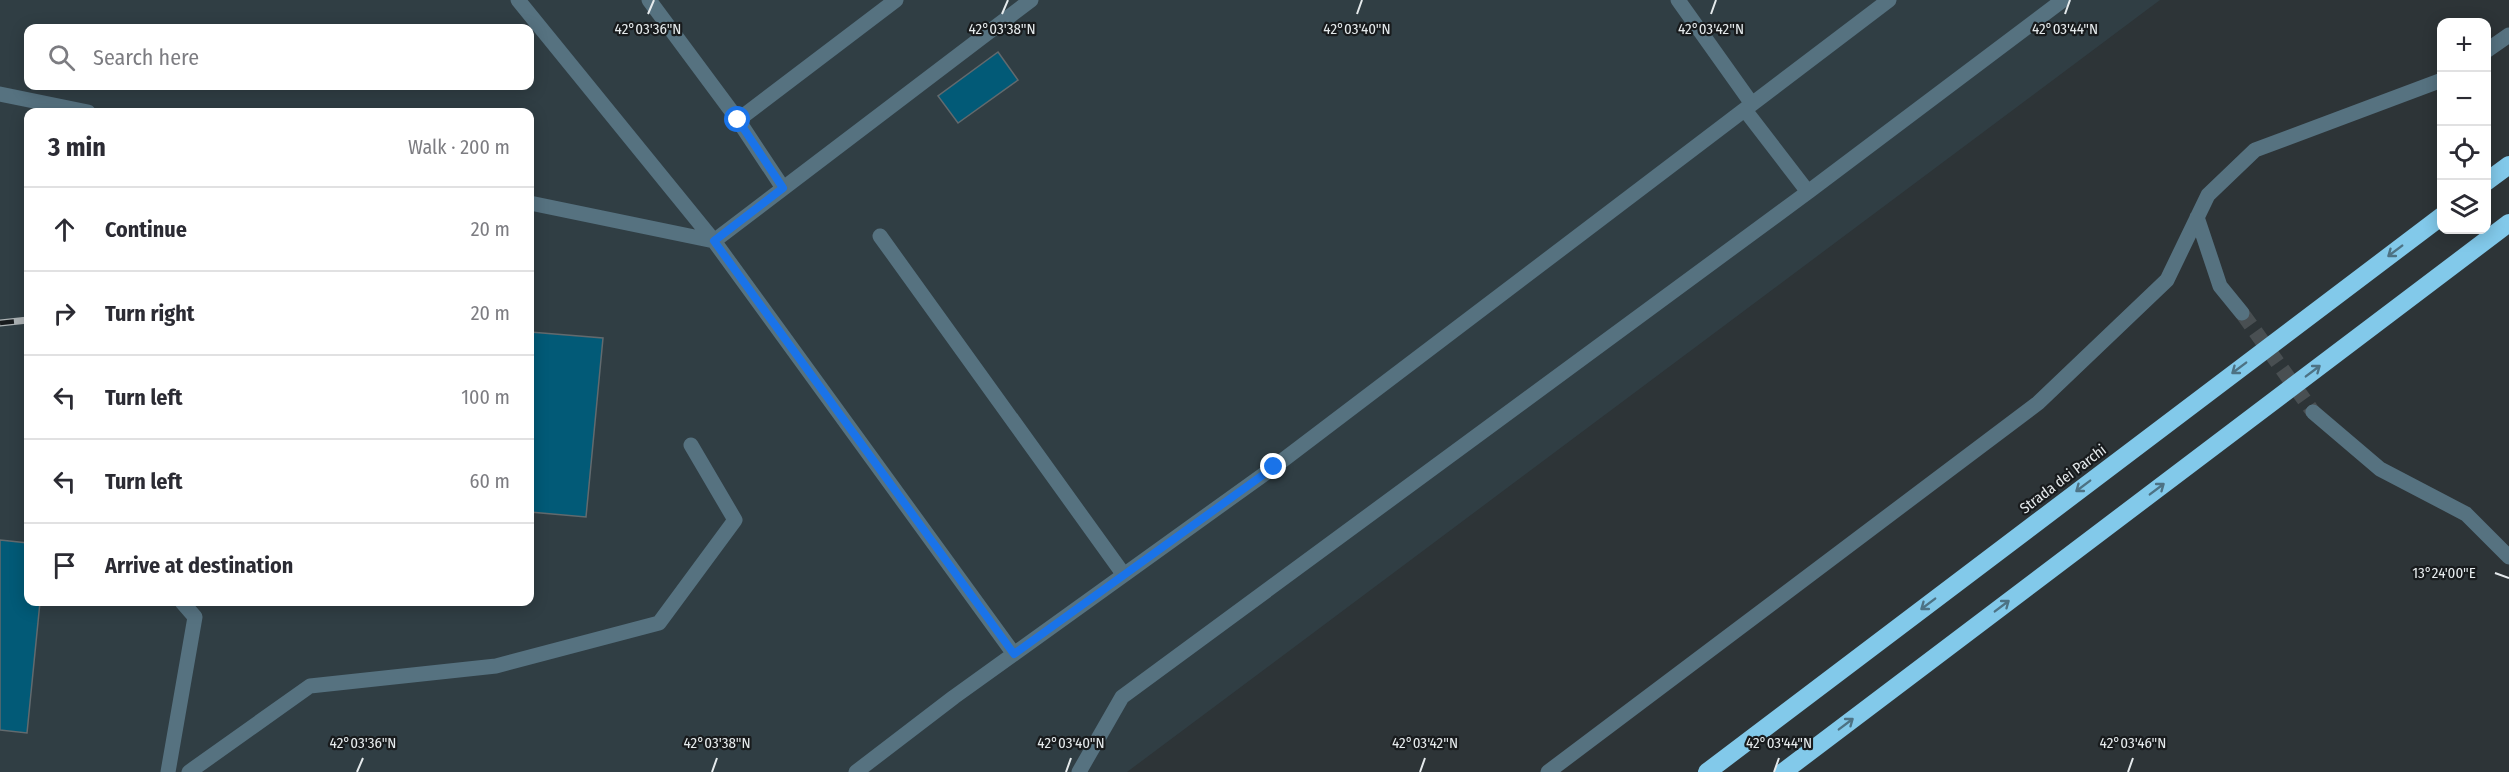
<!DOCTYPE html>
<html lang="en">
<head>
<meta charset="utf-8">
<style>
	body { margin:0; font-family:"Fira Sans Condensed",sans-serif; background:#f7f7f7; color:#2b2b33 }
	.controls { position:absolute; right:18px; top:18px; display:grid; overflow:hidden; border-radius:12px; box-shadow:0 3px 15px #0003 }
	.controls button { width:54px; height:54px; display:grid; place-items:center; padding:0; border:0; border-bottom:2px solid #e1e1e2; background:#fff; color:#2b2b33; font:30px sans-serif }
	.stop { position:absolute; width:18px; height:18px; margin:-14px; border:4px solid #1a73e8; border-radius:50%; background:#fff }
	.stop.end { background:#1a73e8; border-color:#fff; box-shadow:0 2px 6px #0008 }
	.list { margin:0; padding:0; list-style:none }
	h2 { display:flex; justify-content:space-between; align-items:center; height:78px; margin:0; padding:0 24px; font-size:26px }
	h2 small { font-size:20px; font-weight:400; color:#7c7c81 }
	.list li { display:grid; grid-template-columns:39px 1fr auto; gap:18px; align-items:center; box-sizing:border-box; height:84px; padding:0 24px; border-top:2px solid #e1e1e2 }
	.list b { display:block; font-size:22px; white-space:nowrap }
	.list em { font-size:20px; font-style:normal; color:#7c7c81 }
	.icon { flex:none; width:33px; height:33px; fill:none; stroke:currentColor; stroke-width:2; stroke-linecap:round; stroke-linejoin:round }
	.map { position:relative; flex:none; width:2509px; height:772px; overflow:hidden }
	.search { position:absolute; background:#fff; box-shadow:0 3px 15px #0003; left:24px; top:24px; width:510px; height:66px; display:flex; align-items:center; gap:15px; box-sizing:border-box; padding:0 21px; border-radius:12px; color:#7c7c81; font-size:22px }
	.panel { position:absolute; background:#fff; box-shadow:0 3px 15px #0003; left:24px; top:108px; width:510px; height:498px; border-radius:12px }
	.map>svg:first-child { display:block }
	.built { fill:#303e44; fill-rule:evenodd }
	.building { fill:#025a77; stroke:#626a6e; stroke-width:1.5 }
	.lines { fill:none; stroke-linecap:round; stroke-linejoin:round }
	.minor-tunnel { stroke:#494f52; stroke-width:15; stroke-dasharray:15 8; stroke-linecap:butt }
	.minor { stroke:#567280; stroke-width:15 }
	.highway { stroke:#82c9ea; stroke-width:18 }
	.rail-casing { stroke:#acb2b4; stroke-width:7 }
	.rail { stroke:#181b1d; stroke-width:4.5; stroke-dasharray:14; stroke-linecap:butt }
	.oneway { stroke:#4d7284 }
	.route { stroke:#1a73e8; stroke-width:8 }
	.ticks { fill:none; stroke:#e5eaec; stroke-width:2 }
	.labels { text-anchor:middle; stroke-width:4.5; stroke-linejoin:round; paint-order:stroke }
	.street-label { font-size:15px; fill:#e5eaec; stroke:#181b1d }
	.ticks-label { font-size:15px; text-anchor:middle; fill:#e5eaec; stroke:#181b1d; stroke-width:4.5; stroke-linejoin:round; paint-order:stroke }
</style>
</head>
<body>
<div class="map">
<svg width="2509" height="772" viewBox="0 0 2509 772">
	<rect width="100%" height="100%" fill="#2d3437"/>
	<path class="built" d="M0 0H2160L1127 772H0ZM28 28H530V86H28ZM28 112H530V602H28Z"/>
	<path class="building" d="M998 52 1018 80 958 123 938 96Z
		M530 332 603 338 586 517 530 512Z
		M0 540 28 543V602H40L27 733 0 730Z"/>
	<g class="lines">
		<path class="minor-tunnel" d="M2242 313 2313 412"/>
		<path class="minor" d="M518 0 714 241 1014 654
			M649 0 738 120 783 188
			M1678 0 1752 104
			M2486 51 2509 35
			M0 94 88 112
			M738 120 896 0
			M1808 192 2063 0
			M530 203 714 241 1031 0
			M2197 217 2220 286 2242 313
			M880 236 1124 575
			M2313 412 2380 469 2466 514 2509 557
			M168 772 195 617 182 602
			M189 772 310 686 496 666 659 623 735 520 691 445
			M856 772 954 697 1274 467 1889 0
			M1079 772 1122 697 1808 192 1745 110
			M1548 772 2038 403 2167 280 2208 195 2255 150 2442 80"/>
		<path class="highway" d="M2486 182 2509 165
			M1707 772 2442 216
			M1783 772 2509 223"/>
		<defs>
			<path id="rail" d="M0 323 28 320"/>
		</defs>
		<use href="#rail" class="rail-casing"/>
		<use href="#rail" class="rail"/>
	</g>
	<defs><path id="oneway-shaft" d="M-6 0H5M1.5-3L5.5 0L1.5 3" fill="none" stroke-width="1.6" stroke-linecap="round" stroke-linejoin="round" transform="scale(1.5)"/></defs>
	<g class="oneway">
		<use href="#oneway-shaft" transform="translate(2395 251) rotate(143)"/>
		<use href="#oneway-shaft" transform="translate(2239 368) rotate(143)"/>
		<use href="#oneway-shaft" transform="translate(2313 371) rotate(-37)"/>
		<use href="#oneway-shaft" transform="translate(2083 486) rotate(143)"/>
		<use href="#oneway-shaft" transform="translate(2157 489) rotate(-37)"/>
		<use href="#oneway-shaft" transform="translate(1928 604) rotate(143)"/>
		<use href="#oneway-shaft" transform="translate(2002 606) rotate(-37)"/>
		<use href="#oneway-shaft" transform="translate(1846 724) rotate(-37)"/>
	</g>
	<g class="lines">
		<path class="route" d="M738 120 783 188 714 241 1014 654 1274 467"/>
	</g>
	<path class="ticks" d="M648 14 654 0M1002 14 1008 0M1357 14 1362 0M1711 14 1716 0M2065 14 2070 0M2495 573 2509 578M357 772 363 758M712 772 717 758M1066 772 1071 758M1420 772 1425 758M1774 772 1779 758M2128 772 2133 758"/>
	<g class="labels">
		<g class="street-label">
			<text transform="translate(2063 479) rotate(-37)" y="5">Strada dei Parchi</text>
		</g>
	</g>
	<g class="ticks-label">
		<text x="648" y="34">42°03'36"N</text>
		<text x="1002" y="34">42°03'38"N</text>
		<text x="1357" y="34">42°03'40"N</text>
		<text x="1711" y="34">42°03'42"N</text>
		<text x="2065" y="34">42°03'44"N</text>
		<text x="2444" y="578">13°24'00"E</text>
		<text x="363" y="748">42°03'36"N</text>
		<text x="717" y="748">42°03'38"N</text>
		<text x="1071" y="748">42°03'40"N</text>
		<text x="1425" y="748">42°03'42"N</text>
		<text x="1779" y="748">42°03'44"N</text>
		<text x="2133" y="748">42°03'46"N</text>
	</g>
</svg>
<div class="controls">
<button>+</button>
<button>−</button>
<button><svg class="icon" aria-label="locate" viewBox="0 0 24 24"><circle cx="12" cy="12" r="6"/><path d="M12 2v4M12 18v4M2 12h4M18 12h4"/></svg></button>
<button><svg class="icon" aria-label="layers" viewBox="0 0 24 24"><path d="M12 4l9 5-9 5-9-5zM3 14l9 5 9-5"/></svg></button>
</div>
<div class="stop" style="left:738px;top:120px"></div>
<div class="stop end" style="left:1274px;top:467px"></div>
<div class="search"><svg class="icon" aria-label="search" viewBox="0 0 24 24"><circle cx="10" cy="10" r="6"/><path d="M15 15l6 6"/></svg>Search here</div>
<section class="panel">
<h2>3 min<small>Walk · 200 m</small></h2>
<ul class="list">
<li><svg class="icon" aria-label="ahead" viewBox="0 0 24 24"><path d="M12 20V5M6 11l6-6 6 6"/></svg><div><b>Continue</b></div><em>20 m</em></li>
<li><svg class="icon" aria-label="right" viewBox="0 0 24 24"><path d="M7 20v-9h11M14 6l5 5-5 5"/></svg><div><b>Turn right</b></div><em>20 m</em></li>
<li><svg class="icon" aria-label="left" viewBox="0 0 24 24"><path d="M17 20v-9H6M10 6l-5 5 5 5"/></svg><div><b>Turn left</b></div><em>100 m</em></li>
<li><svg class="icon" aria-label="left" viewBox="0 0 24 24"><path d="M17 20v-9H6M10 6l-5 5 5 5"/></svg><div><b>Turn left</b></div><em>60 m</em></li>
<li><svg class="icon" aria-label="arrive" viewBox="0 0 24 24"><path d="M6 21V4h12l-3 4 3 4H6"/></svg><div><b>Arrive at destination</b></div></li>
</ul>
</section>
</div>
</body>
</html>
